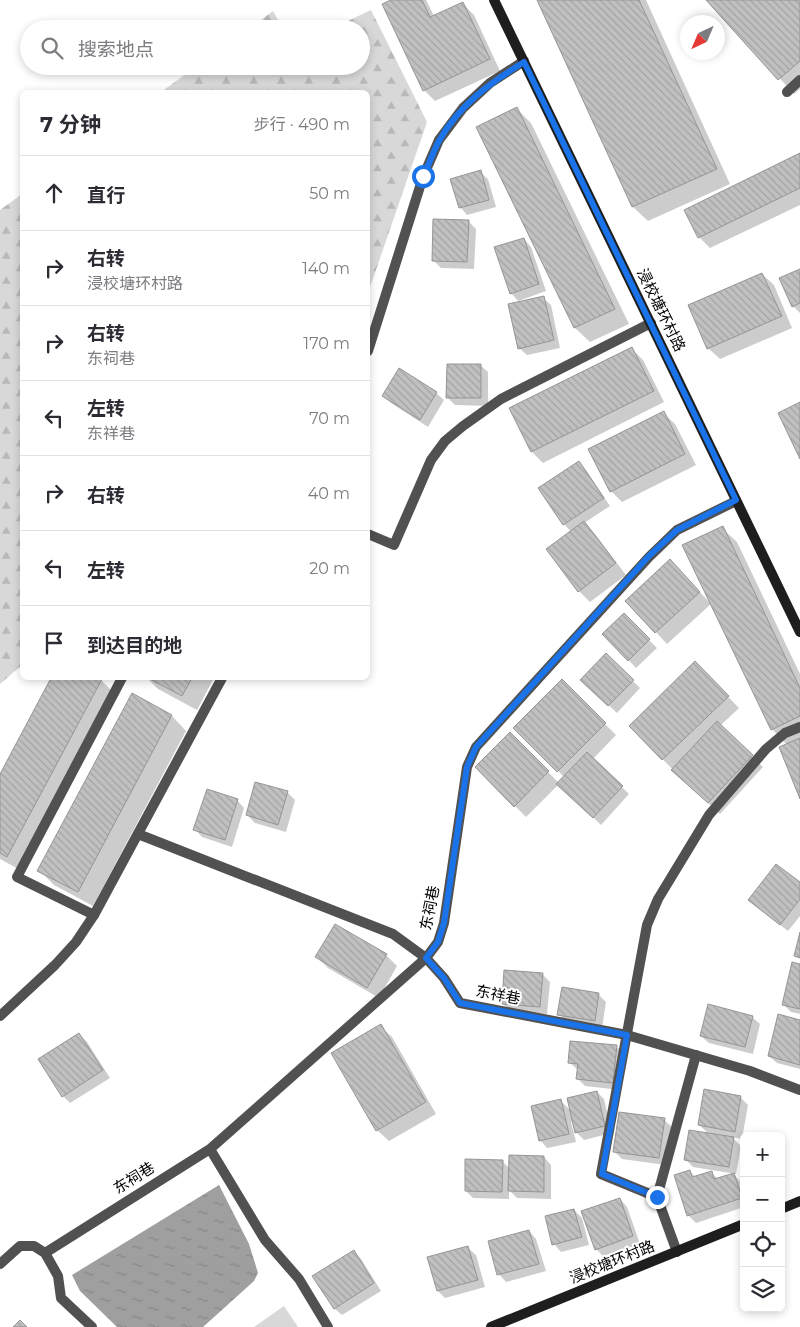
<!DOCTYPE html>
<html lang="zh">
<head>
<meta charset="utf-8">
<style>
	body { margin:0; font-family:Montserrat,"Noto Sans SC",sans-serif; background:#f2f2f3; color:#2b2b33 }
	.controls { position:absolute; right:15px; bottom:15px; display:grid; overflow:hidden; border-radius:8px; box-shadow:0 2px 8px #0003 }
	.controls button { width:45px; height:45px; display:grid; place-items:center; padding:0; border:0; border-bottom:1px solid #e1e1e2; background:#fff; color:#2b2b33; font:25px sans-serif }
	.compass { position:absolute; left:680px; top:15px; width:45px; height:45px; border-radius:50%; background:#fff; box-shadow:0 2px 8px #0003; rotate:224deg }
	.stop { position:absolute; width:15px; height:15px; margin:-11px; border:4px solid #1a73e8; border-radius:50%; background:#fff }
	.stop.end { background:#1a73e8; border-color:#fff; box-shadow:0 1px 5px #0008 }
	.list { margin:0; padding:0; list-style:none }
	h2 { display:flex; justify-content:space-between; align-items:center; height:65px; margin:0; padding:0 20px; font-size:21px }
	h2 small { font-size:16px; font-weight:400; color:#7c7c81 }
	.list li { display:grid; grid-template-columns:32px 1fr auto; gap:15px; align-items:center; box-sizing:border-box; height:75px; padding:0 20px; border-top:1px solid #e1e1e2 }
	.list b { display:block; font-size:19px; white-space:nowrap }
	.list p { margin:0; font-size:16px; white-space:nowrap; color:#7c7c81 }
	.list em { font-size:16px; font-style:normal; color:#7c7c81 }
	.icon { flex:none; width:28px; height:28px; fill:none; stroke:currentColor; stroke-width:2; stroke-linecap:round; stroke-linejoin:round }
	.map { position:relative; flex:none; width:800px; height:1327px; overflow:hidden }
	.search { position:absolute; background:#fff; box-shadow:0 2px 8px #0003; left:20px; top:20px; width:350px; height:55px; display:flex; align-items:center; gap:12px; box-sizing:border-box; padding:0 18px; border-radius:28px; color:#7c7c81; font-size:19px }
	.panel { position:absolute; background:#fff; box-shadow:0 2px 8px #0003; left:20px; top:90px; width:350px; height:590px; border-radius:8px }
	.map>svg:first-child { display:block }
	.forest { fill:url(#forest-firs) }
	.green { fill:#d8d8d8 }
	.water { fill:url(#water-ripples) }
	.shadow { fill:#0003 }
	.building { fill:url(#building-back-hatch); stroke:#959595 }
	.lines { fill:none; stroke-linecap:round; stroke-linejoin:round }
	.lane { stroke:#515151; stroke-width:10 }
	.street { stroke:#515151; stroke-width:10 }
	.secondary { stroke:#1e1e1e; stroke-width:10 }
	.route { stroke:#1a73e8; stroke-width:6 }
	.labels { text-anchor:middle; stroke-width:4; stroke-linejoin:round; paint-order:stroke }
	.street-label { font-size:15px; fill:#000; stroke:#fff }
</style>
</head>
<body>
<div class="map">
<svg width="800" height="1327" viewBox="0 0 800 1327">
	<defs>
		<pattern id="forest-firs" width="22" height="20" patternUnits="userSpaceOnUse" patternTransform="scale(1.25)"><rect width="22" height="20" fill="#d8d8d8"/><path d="M5 1l3.5 6h-7zM16 11l3.5 6h-7z" fill="#b8b8b8"/></pattern>
		<pattern id="water-ripples" width="26" height="14" patternUnits="userSpaceOnUse" patternTransform="scale(1.25)"><rect width="26" height="14" fill="#9f9f9f"/><path d="M2 4q2-2 4 0t4 0M15 11q2-2 4 0t4 0" fill="none" stroke="#878787"/></pattern>
		<pattern id="building-back-hatch" width="6" height="6" patternUnits="userSpaceOnUse" patternTransform="scale(1.25)"><rect width="6" height="6" fill="#c0c0c0"/><path d="M-1 5l2 2M0 0l6 6M5-1l2 2" fill="none" stroke="#a3a3a3"/></pattern>
	</defs>
	<rect width="100%" height="100%" fill="#fff"/>
	<path class="forest" d="M371 10 427 122 368 293V92H161L197 66H361V29H331Z
		M273 11 283 29H249Z
		M22 194V665L0 684V210Z"/>
	<path class="green" d="M284 1306 298 1327H254Z"/>
	<path class="water" d="M219 1185 249 1244 258 1273 254 1281 203 1327H117L80 1291 72 1275Z"/>
	<path class="shadow" d="M394 0H426L434 16 462 3 474 15 500 71 435 101 424 90Z
		M538 0H646L730 184 648 221 633 207Z
		M708 0H800V89L794 94Z
		M516 108 531 123 629 324 590 342 575 328 478 127Z
		M800 155V205L710 248 699 237Z
		M480 172 488 179 496 207 467 215 460 207Z
		M468 221 476 229 474 269 441 268 433 260Z
		M524 239 531 247 546 291 518 301 511 293Z
		M800 270V313L793 306Z
		M762 274 774 285 792 328 720 359 708 348Z
		M543 298 551 305 560 348 527 355 519 348Z
		M631 348 643 360 664 402 543 463 532 452Z
		M480 365 488 372V406L455 405 448 398Z
		M436 393 444 400 428 427 391 403 383 396Z
		M663 413 675 424 696 465 622 502 611 491Z
		M579 463 586 470 610 506 584 523 595 534 626 575 590 602 579 591 571 532 564 524Z
		M722 528 737 542 800 674V795L787 745 772 729Z
		M681 572 711 604 667 644 627 601Z
		M624 615 657 648 636 668 604 634Z
		M606 655 640 688 617 713 582 680Z
		M695 663 739 708 720 726 763 767 720 814 684 781 630 726Z
		M53 678H96L101 680 116 695 22 871 0 859V776Z
		M147 678H214L197 710 158 689Z
		M562 681 616 735 593 759 629 794 601 825 559 784 526 817 476 767 510 734 559 783 564 777 515 728Z
		M172 716 186 731 93 906 54 885 39 870Z
		M287 792 295 800 286 832 255 823 247 815Z
		M237 800 244 808 232 847 202 837 195 829Z
		M800 884V916L788 931 757 907Z
		M386 955 397 966 379 998 328 968 317 957Z
		M800 966V1014L791 1012 783 1004Z
		M542 974 550 982 547 1014 510 1011 503 1004Z
		M599 995 606 1002 602 1028 566 1022 559 1014Z
		M752 1017 760 1024 753 1054 709 1043 701 1036Z
		M800 1021V1069L777 1063 769 1056Z
		M380 1026 392 1037 436 1114 389 1141 377 1130Z
		M79 1034 87 1042 110 1078 70 1103 63 1096Z
		M616 1046 624 1054 620 1090 585 1086 578 1079V1070L569 1062Z
		M597 1092 604 1099 612 1133 584 1140 576 1132 573 1121 571 1122 576 1142 547 1148 540 1140 560 1100 571 1111Z
		M740 1097 748 1105 742 1139 732 1137 741 1146 736 1174 693 1167 685 1159 709 1134 699 1125Z
		M664 1120 672 1127 666 1165 622 1159 614 1151Z
		M544 1157 551 1165V1199L517 1198 509 1190V1199L473 1198 466 1191 502 1161 510 1169Z
		M690 1171 696 1178 712 1173 718 1179 733 1174 741 1182 744 1190V1207L696 1223 688 1215Z
		M620 1199 627 1207 640 1244 603 1256 596 1249Z
		M574 1210 582 1218 589 1245 561 1252 554 1244Z
		M529 1231 536 1239 546 1271 506 1282 499 1274Z
		M468 1248 476 1255 485 1287 445 1298 438 1291 429 1258Z
		M353 1251 361 1259 381 1291 342 1315 334 1308Z"/>
	<path class="building" d="M391 0H422L430 17 463 2 490 59 423 91 382 4Z
		M537 0H639L717 169 632 207Z
		M706 0H800V61L778 80Z
		M517 107 615 309 574 328 476 127Z
		M800 153V188L698 238 684 210Z
		M481 170 489 200 459 208 450 179Z
		M433 219 469 220 467 262 432 261Z
		M524 238 539 284 510 294 494 247Z
		M800 269V303L792 307 779 278Z
		M762 273 782 316 707 349 688 305Z
		M544 296 554 340 518 349 508 304Z
		M632 347 654 391 531 452 509 408Z
		M447 364H481V398H446Z
		M399 368 437 392 420 420 382 396Z
		M800 402V459L778 413Z
		M664 411 685 454 610 492 588 449Z
		M579 461 604 498 563 525 538 488Z
		M584 521 616 563 578 592 546 549Z
		M723 526 800 688V716L771 730 682 545Z
		M670 559 700 592 655 633 625 601Z
		M624 613 650 639 628 661 602 634Z
		M606 653 634 680 608 706 580 680Z
		M695 661 729 696 662 760 629 726Z
		M51 678H99L102 679 7 857 0 853V774Z
		M148 678H192L182 696Z
		M562 679 606 723 557 772 513 728Z
		M132 693 172 715 78 892 37 871Z
		M717 721 753 755 708 803 671 770Z
		M510 732 549 771 514 807 475 767Z
		M800 738V799L779 747Z
		M587 752 623 786 593 818 556 784Z
		M255 782 288 791 278 825 246 815Z
		M207 789 238 799 225 840 193 830Z
		M776 864 800 882V899L780 925 748 900Z
		M335 924 387 954 367 988 315 957Z
		M800 932V958L794 956Z
		M792 962 800 964V1009L782 1005Z
		M504 970 543 973 540 1007 502 1004Z
		M562 987 599 993 595 1021 557 1015Z
		M708 1004 753 1016 745 1047 700 1036Z
		M778 1014 800 1020V1065L768 1056Z
		M381 1024 426 1102 376 1131 331 1053Z
		M79 1033 103 1070 62 1097 38 1059Z
		M570 1041 617 1045 613 1083 576 1079 578 1064 568 1063Z
		M704 1089 741 1096 735 1132 698 1125Z
		M597 1091 605 1126 575 1133 567 1098Z
		M561 1099 569 1134 539 1141 531 1106Z
		M619 1112 665 1118 659 1158 613 1152Z
		M689 1130 734 1137 729 1167 684 1160Z
		M509 1155 544 1156V1192L508 1191Z
		M465 1159 503 1160 502 1192 465 1191Z
		M690 1170 692 1177 712 1171 714 1179 734 1173 742 1198 687 1216 674 1175Z
		M620 1198 633 1236 595 1250 581 1211Z
		M574 1209 582 1237 552 1245 545 1216Z
		M529 1230 539 1264 497 1275 488 1241Z
		M468 1246 478 1280 437 1291 427 1257Z
		M354 1250 374 1283 334 1309 312 1276Z
		M20 1320 27 1327H13Z"/>
	<g class="lines">
		<path class="lane" d="M787 92 800 80
			M368 534 394 545 431 460 445 441 463 426 501 399 651 323
			M94 915 17 877 122 678
			M657 1197 601 1174 647 925 658 899 709 815 766 749 785 733 800 727
			M677 1252 657 1197 696 1055"/>
		<path class="street" d="M368 351 423 177 439 140 463 108 490 83 524 61
			M138 834 393 934 426 958 444 978 460 1003 627 1035 750 1071 800 1090
			M0 1016 55 965 76 942 94 915 222 678
			M210 1149 265 1240 299 1279 328 1327
			M45 1253 58 1276 61 1298 92 1327
			M0 1264 20 1246H34L45 1253 210 1149 426 958 438 942 444 923 467 767 476 747 649 557 677 530 736 501"/>
		<path class="secondary" d="M494 0 800 632
			M781 1209 800 1201
			M491 1327 744 1224"/>
	</g>
	<g class="lines">
		<path class="route" d="M423 176C429 165 433 152 439 141 459 105 490 83 524 62L736 500 677 530 649 556 476 747 467 767 444 923 438 942 426 958 444 978 460 1003 627 1035 602 1174 657 1197"/>
	</g>
	<g class="labels">
		<g class="street-label">
			<text transform="translate(661 310) rotate(64)" y="5">浸校塘环村路</text>
			<text transform="translate(430 908) rotate(-79)" y="5">东祠巷</text>
			<text transform="translate(498 995) rotate(11)" y="5">东祥巷</text>
			<text transform="translate(134 1178) rotate(-32)" y="5">东祠巷</text>
			<text transform="translate(612 1262) rotate(-22)" y="5">浸校塘环村路</text>
		</g>
	</g>
</svg>
<div class="controls">
<button>+</button>
<button>−</button>
<button><svg class="icon" aria-label="locate" viewBox="0 0 24 24"><circle cx="12" cy="12" r="6"/><path d="M12 2v4M12 18v4M2 12h4M18 12h4"/></svg></button>
<button><svg class="icon" aria-label="layers" viewBox="0 0 24 24"><path d="M12 4l9 5-9 5-9-5zM3 14l9 5 9-5"/></svg></button>
</div>
<svg class="compass" viewBox="-18 -18 36 36"><path d="M0-13l5 13h-10z" fill="#e53935"/><path d="M0 13l5-13h-10z" fill="#7c7c81"/></svg>
<div class="stop" style="left:423px;top:176px"></div>
<div class="stop end" style="left:657px;top:1197px"></div>
<div class="search"><svg class="icon" aria-label="search" viewBox="0 0 24 24"><circle cx="10" cy="10" r="6"/><path d="M15 15l6 6"/></svg>搜索地点</div>
<section class="panel">
<h2>7 分钟<small>步行 · 490 m</small></h2>
<ul class="list">
<li><svg class="icon" aria-label="ahead" viewBox="0 0 24 24"><path d="M12 20V5M6 11l6-6 6 6"/></svg><div><b>直行</b></div><em>50 m</em></li>
<li><svg class="icon" aria-label="right" viewBox="0 0 24 24"><path d="M7 20v-9h11M14 6l5 5-5 5"/></svg><div><b>右转</b><p>浸校塘环村路</p></div><em>140 m</em></li>
<li><svg class="icon" aria-label="right" viewBox="0 0 24 24"><path d="M7 20v-9h11M14 6l5 5-5 5"/></svg><div><b>右转</b><p>东祠巷</p></div><em>170 m</em></li>
<li><svg class="icon" aria-label="left" viewBox="0 0 24 24"><path d="M17 20v-9H6M10 6l-5 5 5 5"/></svg><div><b>左转</b><p>东祥巷</p></div><em>70 m</em></li>
<li><svg class="icon" aria-label="right" viewBox="0 0 24 24"><path d="M7 20v-9h11M14 6l5 5-5 5"/></svg><div><b>右转</b></div><em>40 m</em></li>
<li><svg class="icon" aria-label="left" viewBox="0 0 24 24"><path d="M17 20v-9H6M10 6l-5 5 5 5"/></svg><div><b>左转</b></div><em>20 m</em></li>
<li><svg class="icon" aria-label="arrive" viewBox="0 0 24 24"><path d="M6 21V4h12l-3 4 3 4H6"/></svg><div><b>到达目的地</b></div></li>
</ul>
</section>
</div>
</body>
</html>
